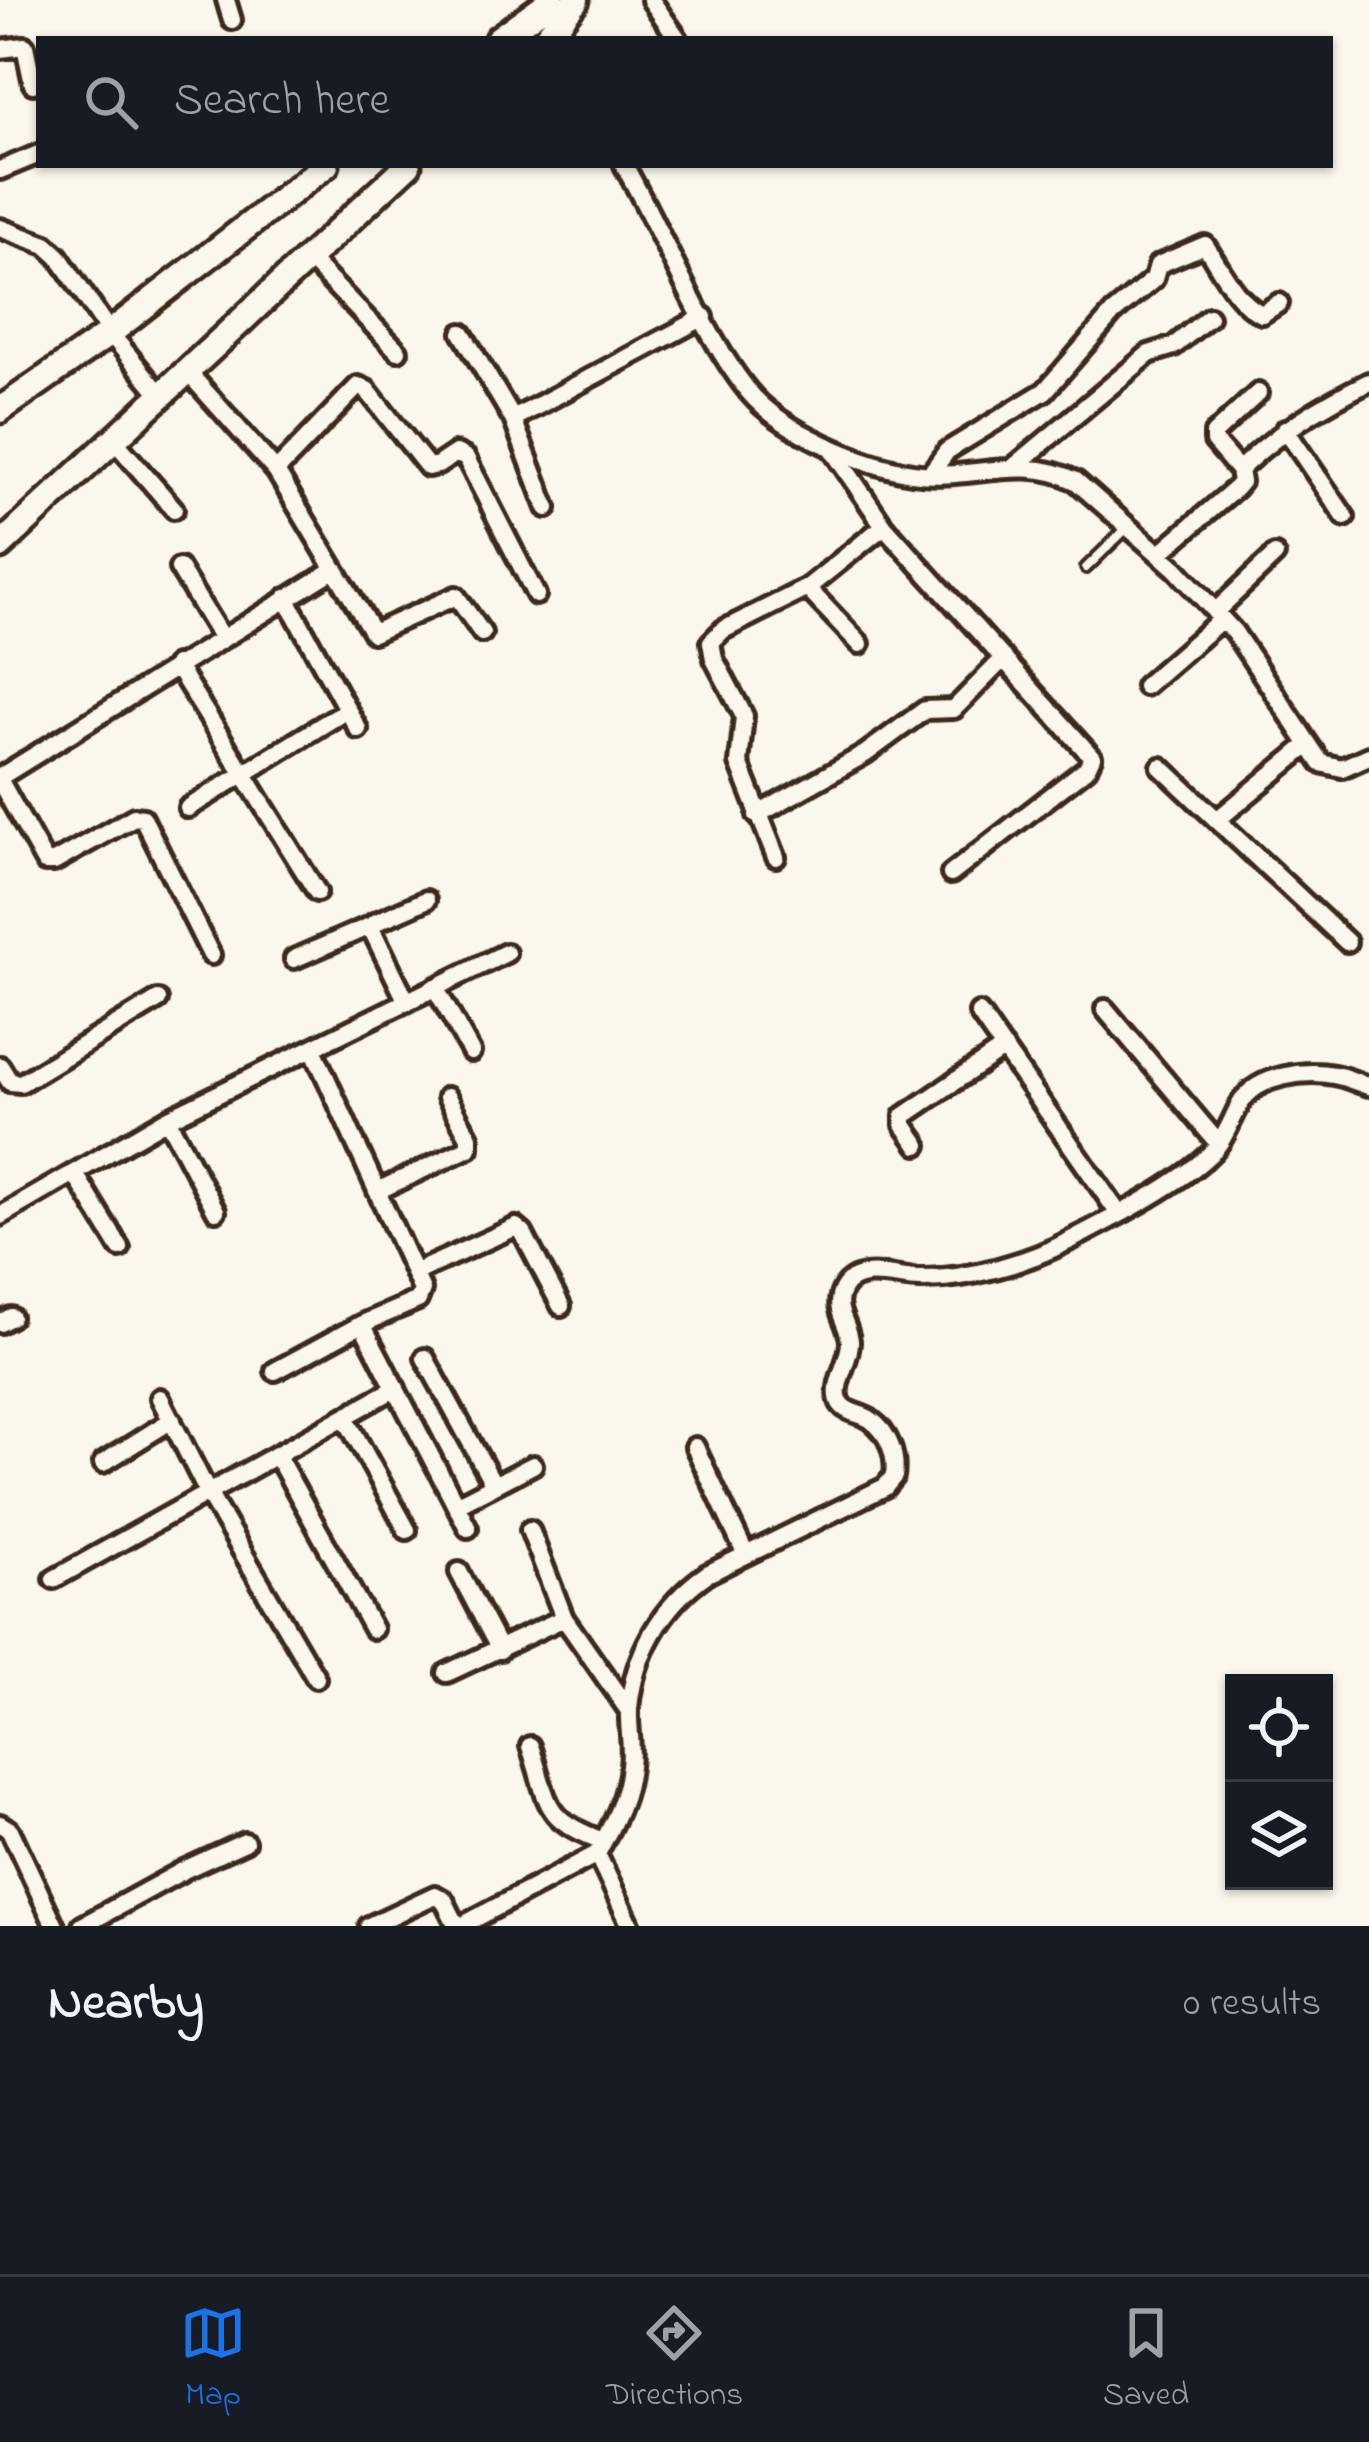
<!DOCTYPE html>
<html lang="en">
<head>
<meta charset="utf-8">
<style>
	body { margin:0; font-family:"Indie Flower",sans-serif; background:#242831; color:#f1f3f6 }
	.controls { position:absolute; right:36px; bottom:36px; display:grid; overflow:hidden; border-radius:0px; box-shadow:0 3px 9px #0004 }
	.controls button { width:108px; height:108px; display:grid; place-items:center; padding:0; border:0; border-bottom:3px solid #363941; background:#171b24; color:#f1f3f6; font:60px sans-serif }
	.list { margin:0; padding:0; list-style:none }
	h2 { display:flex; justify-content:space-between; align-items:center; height:156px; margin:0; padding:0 48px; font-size:51px }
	h2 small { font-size:39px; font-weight:400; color:#9ea1a6 }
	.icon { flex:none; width:66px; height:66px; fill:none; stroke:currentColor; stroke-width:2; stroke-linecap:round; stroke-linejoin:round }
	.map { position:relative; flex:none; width:1369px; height:1926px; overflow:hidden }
	.search { position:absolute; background:#171b24; box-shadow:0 3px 9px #0004; left:36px; right:36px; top:36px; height:132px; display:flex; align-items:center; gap:30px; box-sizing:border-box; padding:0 42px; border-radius:0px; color:#9ea1a6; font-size:45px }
	.sheet { height:348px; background:#171b24 }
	nav { display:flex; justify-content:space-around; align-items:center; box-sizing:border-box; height:168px; border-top:3px solid #363941; background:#171b24; font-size:33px; color:#9ea1a6 }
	nav a { display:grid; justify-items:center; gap:6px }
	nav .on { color:#1a73e8 }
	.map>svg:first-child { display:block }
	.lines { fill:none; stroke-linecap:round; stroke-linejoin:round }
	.lane-casing { stroke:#3b2a1e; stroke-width:16 }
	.street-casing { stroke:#3b2a1e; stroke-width:26 }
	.secondary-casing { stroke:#3b2a1e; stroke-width:33 }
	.lane { stroke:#fbf7ec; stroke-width:8 }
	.street { stroke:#fbf7ec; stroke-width:16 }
	.secondary { stroke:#fbf7ec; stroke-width:24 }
</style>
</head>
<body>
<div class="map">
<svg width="1369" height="1926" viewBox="0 0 1369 1926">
	<rect width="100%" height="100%" fill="#fbf7ec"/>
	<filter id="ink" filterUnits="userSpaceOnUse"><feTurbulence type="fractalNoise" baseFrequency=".00833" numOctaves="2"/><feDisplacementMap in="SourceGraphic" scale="24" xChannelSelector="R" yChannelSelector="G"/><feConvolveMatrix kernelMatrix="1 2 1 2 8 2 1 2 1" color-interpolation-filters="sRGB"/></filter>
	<g filter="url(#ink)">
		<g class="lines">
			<defs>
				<path id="lane" d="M1086 568 1127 528"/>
				<path id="street" d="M226 0 232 20
					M651 0 678 39
					M0 49 25 46 33 84
					M624 165C663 233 701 333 749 392 781 431 862 465 912 473 969 482 1021 453 1076 481L1176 569 1234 632 1321 763 1342 768 1369 756
					M0 170 39 154
					M0 228 46 245 58 256 110 333 160 394
					M308 258 398 351
					M462 333 513 419 547 508
					M186 370 276 471
					M513 419 704 317
					M1285 429 1345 517
					M113 439 174 509
					M831 448 884 526 1092 757 1087 768 951 874
					M1015 466 1149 354 1174 346 1209 317
					M1239 470 1214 441V434L1258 393
					M930 474 947 451 1045 391 1113 313 1154 279 1158 265 1205 245C1220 267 1237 304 1262 314L1279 303
					M1159 554 1236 488 1241 482 1239 470C1278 432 1320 406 1369 382
					M179 568 221 637
					M807 588 860 644
					M286 598 358 729
					M1215 612 1275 555
					M482 633 456 596 373 633 276 471 358 386 367 390 428 467 438 465 456 453 466 458 536 595
					M176 665 317 892
					M1145 686 1222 619
					M1161 767 1217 820 1308 745
					M0 777 335 569
					M0 781 45 862H54L134 817 143 818 211 955
					M188 808 347 710
					M757 815 865 754 925 710 954 709 1004 658
					M1217 820 1347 942
					M776 857 739 763 744 716 714 659 711 642 723 630 807 588 884 526
					M294 959 372 925
					M435 987 471 1052
					M407 1002 371 928 374 923 426 900
					M1105 1009 1218 1143
					M979 1013 1119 1214
					M0 1066 10 1082 21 1083 158 1000
					M167 1119 216 1211
					M918 1145 904 1125V1116L1004 1048
					M75 1174 120 1248
					M377 1191 469 1148V1137L447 1097
					M0 1216 167 1119 506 953
					M414 1273 516 1227 523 1233 561 1306
					M0 1323 11 1317
					M362 1324 468 1528
					M425 1358 494 1485
					M275 1371 362 1324 418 1300 422 1290 313 1049
					M160 1398 208 1493 316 1678
					M346 1419 407 1530
					M695 1447 746 1555
					M277 1456 373 1629
					M103 1463 172 1420
					M456 1505 533 1465
					M530 1530 564 1618 629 1711
					M459 1572 500 1650
					M54 1579 396 1388
					M447 1673 564 1618
					M530 1746C550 1805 541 1818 603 1841
					M0 1824 10 1830 55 1926
					M82 1926 186 1869 245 1842
					M369 1926 435 1895 444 1900 457 1926
					M461 1926 597 1854
					M631 1926 597 1854C612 1825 627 1799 630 1766 633 1747 628 1728 629 1709 634 1653 662 1605 707 1574L885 1487 894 1476C897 1456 889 1433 871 1420 862 1413 847 1414 840 1403 831 1385 851 1360 850 1341 848 1321 832 1309 843 1289 857 1264 896 1279 920 1279 968 1280 1026 1263 1069 1241 1111 1219 1175 1187 1209 1155 1225 1141 1231 1119 1242 1101 1259 1075 1306 1070 1334 1075 1346 1077 1358 1083 1369 1086"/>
				<path id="secondary" d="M498 39 552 0
					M545 39 576 0
					M0 410 110 333 326 165
					M0 546 408 165"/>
			</defs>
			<use href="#lane" class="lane-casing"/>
			<use href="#street" class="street-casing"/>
			<use href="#secondary" class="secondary-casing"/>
			<use href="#lane" class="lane"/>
			<use href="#street" class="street"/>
			<use href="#secondary" class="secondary"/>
		</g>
	</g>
</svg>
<div class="controls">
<button><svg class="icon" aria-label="locate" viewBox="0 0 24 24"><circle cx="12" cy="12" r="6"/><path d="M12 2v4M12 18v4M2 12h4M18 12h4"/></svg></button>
<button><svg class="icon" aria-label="layers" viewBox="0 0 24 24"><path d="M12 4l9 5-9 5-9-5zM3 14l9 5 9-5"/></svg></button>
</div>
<div class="search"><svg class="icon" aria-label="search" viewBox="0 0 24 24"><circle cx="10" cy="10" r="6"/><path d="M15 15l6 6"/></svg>Search here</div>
</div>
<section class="sheet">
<h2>Nearby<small>0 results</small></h2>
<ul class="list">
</ul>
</section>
<nav>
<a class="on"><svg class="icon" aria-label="map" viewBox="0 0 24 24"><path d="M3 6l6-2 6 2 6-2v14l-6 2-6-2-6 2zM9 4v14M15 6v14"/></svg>Map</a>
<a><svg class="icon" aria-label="directions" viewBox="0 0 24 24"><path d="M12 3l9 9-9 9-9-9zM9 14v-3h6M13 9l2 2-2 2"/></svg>Directions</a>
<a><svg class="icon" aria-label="saved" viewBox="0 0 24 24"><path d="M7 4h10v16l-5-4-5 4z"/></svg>Saved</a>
</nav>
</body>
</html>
